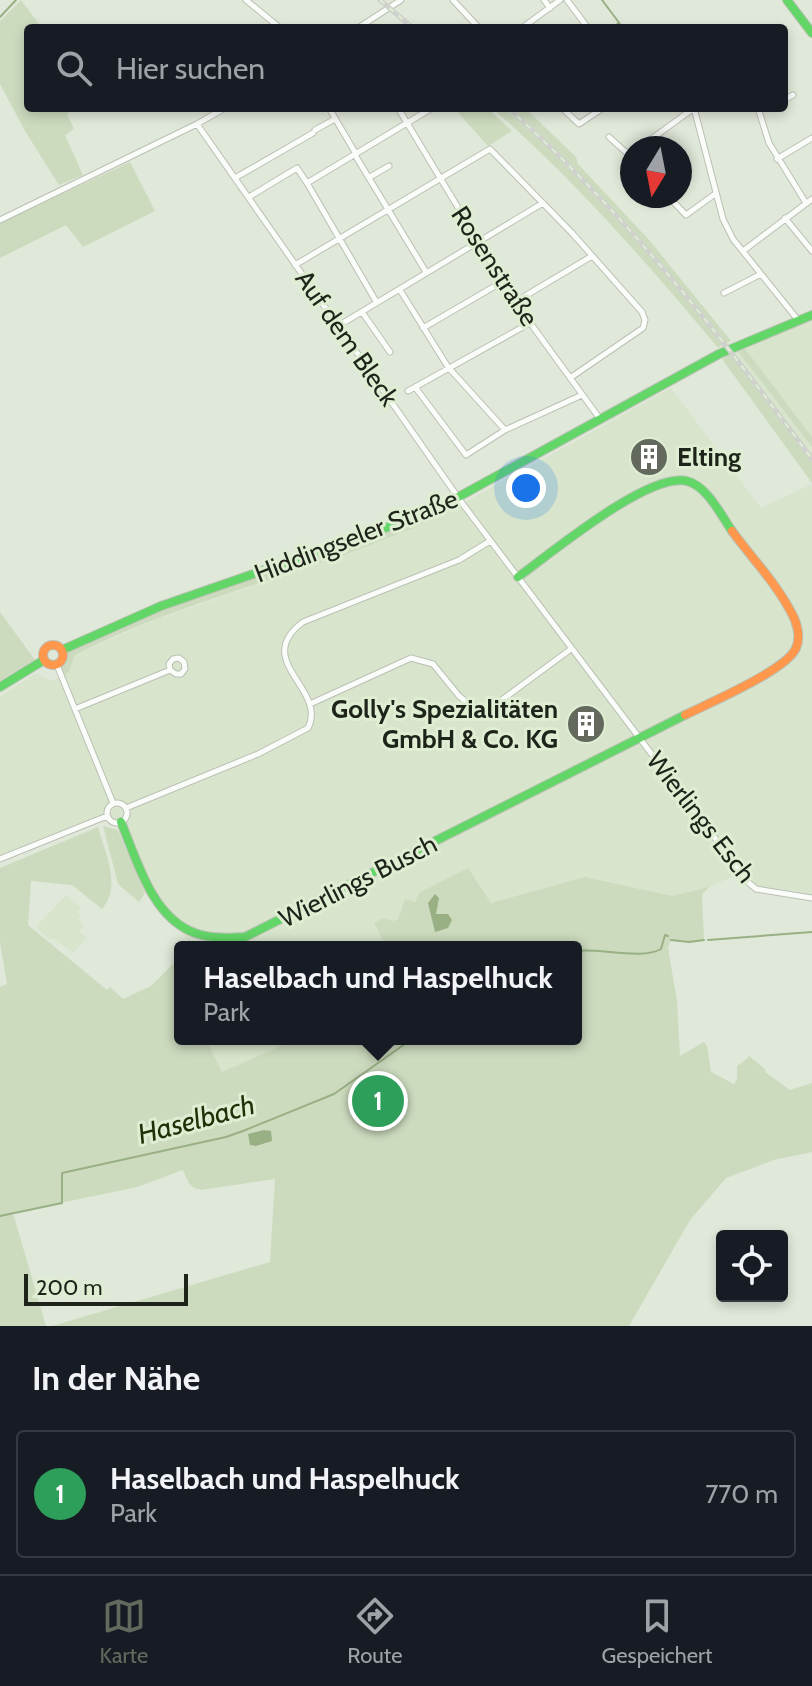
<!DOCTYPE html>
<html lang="de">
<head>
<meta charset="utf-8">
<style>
	body { margin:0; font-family:Cabin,sans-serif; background:#242831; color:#f1f3f6 }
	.controls { position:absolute; right:24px; bottom:24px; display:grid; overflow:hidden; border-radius:8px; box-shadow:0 4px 12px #0003 }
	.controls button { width:72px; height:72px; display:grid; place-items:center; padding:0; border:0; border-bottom:2px solid #363941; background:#171b24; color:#f1f3f6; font:40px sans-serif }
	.compass { position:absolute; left:620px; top:136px; width:72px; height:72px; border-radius:50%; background:#171b24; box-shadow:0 4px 12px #0003; rotate:190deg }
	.scale { position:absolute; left:24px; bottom:20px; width:164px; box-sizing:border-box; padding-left:8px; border:4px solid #1f241a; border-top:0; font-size:22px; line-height:28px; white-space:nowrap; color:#1f241a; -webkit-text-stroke:6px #dfeed3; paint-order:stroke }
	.you { position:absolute; left:526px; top:488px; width:28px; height:28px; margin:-20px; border:6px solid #fff; border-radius:50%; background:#1a73e8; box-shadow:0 0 0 12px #1a73e833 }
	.badge { display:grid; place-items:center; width:52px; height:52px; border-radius:50%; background:#63695d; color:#fff; font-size:26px; font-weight:700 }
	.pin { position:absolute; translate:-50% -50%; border:4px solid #fff; box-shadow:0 2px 8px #0006 }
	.popup { position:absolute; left:174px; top:941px; width:408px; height:104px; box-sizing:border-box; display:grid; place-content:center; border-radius:8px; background:#171b24; filter:drop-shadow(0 2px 6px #0005); font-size:26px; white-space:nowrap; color:#9ea1a6 }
	.popup b { font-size:30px; color:#f1f3f6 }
	.popup::after { content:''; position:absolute; left:50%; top:100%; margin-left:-16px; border:16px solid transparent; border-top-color:#171b24 }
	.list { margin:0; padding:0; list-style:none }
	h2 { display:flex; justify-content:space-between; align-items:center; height:104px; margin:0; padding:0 32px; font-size:34px }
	h2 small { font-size:26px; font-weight:400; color:#9ea1a6 }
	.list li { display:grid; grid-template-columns:52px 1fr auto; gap:24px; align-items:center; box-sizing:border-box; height:128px; margin:0 16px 16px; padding:0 16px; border:2px solid #363941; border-radius:8px }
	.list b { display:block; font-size:30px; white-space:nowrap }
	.list p { margin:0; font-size:26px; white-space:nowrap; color:#9ea1a6 }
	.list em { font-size:26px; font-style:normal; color:#9ea1a6 }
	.icon { flex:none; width:44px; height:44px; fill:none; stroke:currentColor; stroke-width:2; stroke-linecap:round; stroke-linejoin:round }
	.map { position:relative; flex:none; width:812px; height:1326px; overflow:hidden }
	.search { position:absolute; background:#171b24; box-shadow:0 4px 12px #0003; left:24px; right:24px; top:24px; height:88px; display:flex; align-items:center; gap:20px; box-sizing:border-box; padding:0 28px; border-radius:8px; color:#9ea1a6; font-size:30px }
	.sheet { height:248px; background:#171b24 }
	nav { display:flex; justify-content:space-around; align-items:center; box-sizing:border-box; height:112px; border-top:2px solid #363941; background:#171b24; font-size:22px; color:#9ea1a6 }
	nav a { display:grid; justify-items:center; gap:4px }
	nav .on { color:#63695d }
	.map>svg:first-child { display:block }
	.built { fill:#d8e5cc }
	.green { fill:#ccdbbe }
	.water { fill:#99b085 }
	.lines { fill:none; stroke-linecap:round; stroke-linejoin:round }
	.stream { stroke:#99b085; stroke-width:2 }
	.street-casing { stroke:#bac0b4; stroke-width:7 }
	.fast-casing { stroke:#bac0b4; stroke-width:10 }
	.slow-casing { stroke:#bac0b4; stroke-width:10 }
	.street { stroke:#fafcf9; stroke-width:5 }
	.fast { stroke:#63d668; stroke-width:8 }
	.slow { stroke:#ff974d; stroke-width:8 }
	.rail-casing { stroke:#ced1cc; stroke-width:5 }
	.rail { stroke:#dfeed3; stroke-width:2; stroke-dasharray:6; stroke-linecap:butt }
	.labels { text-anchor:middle; stroke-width:6; stroke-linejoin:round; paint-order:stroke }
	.street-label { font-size:26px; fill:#1f241a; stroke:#dfeed3 }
	.poi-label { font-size:26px; font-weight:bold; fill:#1f241a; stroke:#dfeed3; text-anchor:start }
	.water-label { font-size:28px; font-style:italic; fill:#1d3006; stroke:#dfeed3 }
</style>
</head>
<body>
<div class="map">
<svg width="812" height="1326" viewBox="0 0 812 1326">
	<rect width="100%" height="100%" fill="#e0e8d9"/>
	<path class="built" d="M503 108H512L604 197 668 268 727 343 723 345 654 259 593 193Z
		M812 320V437L744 348Z
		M736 349 812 447V463L729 353Z
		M671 388 761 508 812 484V901L756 891 740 873 709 887 673 897 429 947H194L155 901 121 822H112L107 816 0 859V697L36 673 51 681 69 672 75 655 152 621 330 560 435 519Z
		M66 895 81 908 78 913 81 916 78 920 84 926 79 931 87 938 73 953 53 938 50 940 36 927Z
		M206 1039H296L222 1072Z"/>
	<path class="green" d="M21 0 42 28H28V108H78L67 114 74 129 65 135 83 175 59 185 25 131 0 84V21Z
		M454 108H487L512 131 488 146Z
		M492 108H503C586 178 655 261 723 345L718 348C648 264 575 180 492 108Z
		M512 108H525L576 157 578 164 650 241 731 341 727 343C661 259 591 180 512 108Z
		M130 162 155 211 83 247 66 225 0 258V223Z
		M743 346 812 437V447L736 349Z
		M730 354 812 463V483L722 359Z
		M459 499 447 513 435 519C399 533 363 549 326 561 242 590 155 614 75 655L69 672 61 676 57 665 63 659 62 650 161 606Z
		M0 612 35 660 0 681Z
		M103 826 118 830 145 893 139 902 118 884Z
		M98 827C105 853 122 886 102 909L72 885 31 881 28 925 107 990 110 987 123 999 151 986 176 961 173 957 180 950V1039H206L222 1072 296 1039H576V947H387L374 923 383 918 393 921 398 919 405 899 415 902 419 893 468 868 491 903 585 877 672 896 709 887 702 895 704 940 699 942 671 940 668 948 677 1001 680 1056 704 1042 707 1046 711 1072 734 1084 737 1079V1066L749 1057 748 1055 766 1070 765 1072 790 1090 812 1083V1152L774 1160 726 1178 690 1220 629 1326H52L270 1262 275 1179 201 1190C189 1188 188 1181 183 1170L137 1187 13 1213 46 1326H0V987L7 984 0 942V868Z"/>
	<path class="water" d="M435 894 439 898 436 914H448L452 920 448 928 435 932 428 903Z
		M264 1130 271 1131 272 1141 256 1146 250 1145 248 1134Z"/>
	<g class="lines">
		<path class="stream" d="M602 0 623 28
			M0 17 16 0
			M611 28 619 23
			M671 940 689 942 704 940
			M708 940 812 932
			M576 951C600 948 642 960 661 949L665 935 668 936
			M0 1216 62 1203V1173L226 1137 243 1131 334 1094 412 1039"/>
		<defs>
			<path id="street" d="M246 0 280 28
				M453 0 479 28
				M544 0 550 8
				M567 0 588 28
				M358 28 401 0
				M522 28 560 0
				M784 100 793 95
				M329 108 356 154
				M398 108 515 302 600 419
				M562 108 579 124 603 108
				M694 108 723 219 733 239 798 320
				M758 108 769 143 806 203
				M197 124 462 503 749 883 756 889 812 898
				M315 130 335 119
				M609 137 629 155
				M639 148 694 108
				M355 155 426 272
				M777 159 812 138
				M370 177 389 166
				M235 178 313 133
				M307 183 377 303
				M668 196 686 215 715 194
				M249 197 297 168 307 183 432 108
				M785 218 812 251
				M0 220 197 124 225 108
				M743 251 812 199
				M295 265 490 149 572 233 642 312 645 320 643 328 570 378
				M400 290 448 367 505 430
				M724 293 761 274
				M515 302 592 256
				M362 312 390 352
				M338 326 543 203
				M423 328 502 282
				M415 387 466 455 505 430 582 395
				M408 391 530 323
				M57 665 113 803
				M310 704 411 658 433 664 459 696 469 704 483 707 499 702 571 649
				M75 709 170 670 176 674H181L185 669 184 662 179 658 173 659 169 664 170 670
				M107 813a10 10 0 1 1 20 0a10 10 0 1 1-20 0Z
				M126 808 258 754 308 728C328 689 251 661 303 622L459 560 490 541
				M0 859 107 816"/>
			<path id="fast" d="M787 0 812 33
				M518 577C550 554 648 472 687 481 707 486 721 515 732 531
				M62 650 161 606 431 512 719 354 812 315
				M0 687 44 660
				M121 822C137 860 152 918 195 933 212 939 228 938 245 937L685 715"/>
			<path id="slow" d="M43 655a10 10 0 1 1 20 0a10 10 0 1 1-20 0Z
				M685 715C709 703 787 670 796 648 801 637 797 622 791 612 776 583 751 557 732 531"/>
		</defs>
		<use href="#street" class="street-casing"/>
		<use href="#fast" class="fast-casing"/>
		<use href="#slow" class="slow-casing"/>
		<use href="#street" class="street"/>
		<use href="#fast" class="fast"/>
		<use href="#slow" class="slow"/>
		<defs>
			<path id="rail" d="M380 0 413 28
				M508 108C625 212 719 334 812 459"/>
		</defs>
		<use href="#rail" class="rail-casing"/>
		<use href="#rail" class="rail"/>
	</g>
	<defs>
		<symbol id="building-disc" viewBox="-11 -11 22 22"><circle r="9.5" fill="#63695d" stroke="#dfeed3"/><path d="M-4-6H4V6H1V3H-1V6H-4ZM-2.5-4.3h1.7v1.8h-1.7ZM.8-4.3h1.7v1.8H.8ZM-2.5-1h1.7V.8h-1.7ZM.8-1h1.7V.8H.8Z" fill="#fff"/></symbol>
	</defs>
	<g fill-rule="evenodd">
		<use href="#building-disc" x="627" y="435" width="44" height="44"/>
		<use href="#building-disc" x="564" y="702" width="44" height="44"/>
	</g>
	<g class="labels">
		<g class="street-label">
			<text transform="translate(495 266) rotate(57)" y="9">Rosenstraße</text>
			<text transform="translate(347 338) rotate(55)" y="9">Auf dem Bleck</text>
			<text transform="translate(356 536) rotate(-21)" y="9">Hiddingseler Straße</text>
			<text transform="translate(701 817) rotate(52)" y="9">Wierlings Esch</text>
			<text transform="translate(358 881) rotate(-27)" y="9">Wierlings Busch</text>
		</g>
		<g class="poi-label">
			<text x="677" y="466">Elting</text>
			<text x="558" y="718" text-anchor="end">Golly's Spezialitäten<tspan x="558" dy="30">GmbH &amp; Co. KG</tspan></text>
		</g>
		<g class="water-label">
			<text transform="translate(196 1119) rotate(-15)" y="10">Haselbach</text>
		</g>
	</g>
</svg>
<div class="controls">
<button><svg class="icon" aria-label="locate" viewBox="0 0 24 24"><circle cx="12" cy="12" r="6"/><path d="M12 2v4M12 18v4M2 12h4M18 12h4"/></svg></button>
</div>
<svg class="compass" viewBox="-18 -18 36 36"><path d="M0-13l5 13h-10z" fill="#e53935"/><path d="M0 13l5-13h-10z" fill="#9ea1a6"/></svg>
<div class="scale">200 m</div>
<div class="you"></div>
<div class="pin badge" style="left:378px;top:1101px;background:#2e9e5b">1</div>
<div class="popup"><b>Haselbach und Haspelhuck</b>Park</div>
<div class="search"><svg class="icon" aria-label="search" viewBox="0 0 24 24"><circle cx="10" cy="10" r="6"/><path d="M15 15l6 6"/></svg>Hier suchen</div>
</div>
<section class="sheet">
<h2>In der Nähe<small></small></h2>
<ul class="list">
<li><span class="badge" style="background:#2e9e5b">1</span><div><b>Haselbach und Haspelhuck</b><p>Park</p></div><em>770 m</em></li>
</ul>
</section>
<nav>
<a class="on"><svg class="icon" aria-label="map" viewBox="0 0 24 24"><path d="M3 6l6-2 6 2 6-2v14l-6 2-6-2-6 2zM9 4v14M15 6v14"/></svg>Karte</a>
<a><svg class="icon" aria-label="directions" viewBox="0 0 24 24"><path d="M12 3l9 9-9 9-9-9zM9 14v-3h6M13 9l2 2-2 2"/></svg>Route</a>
<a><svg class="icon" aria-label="saved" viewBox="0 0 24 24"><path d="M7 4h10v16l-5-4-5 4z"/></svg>Gespeichert</a>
</nav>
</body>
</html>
